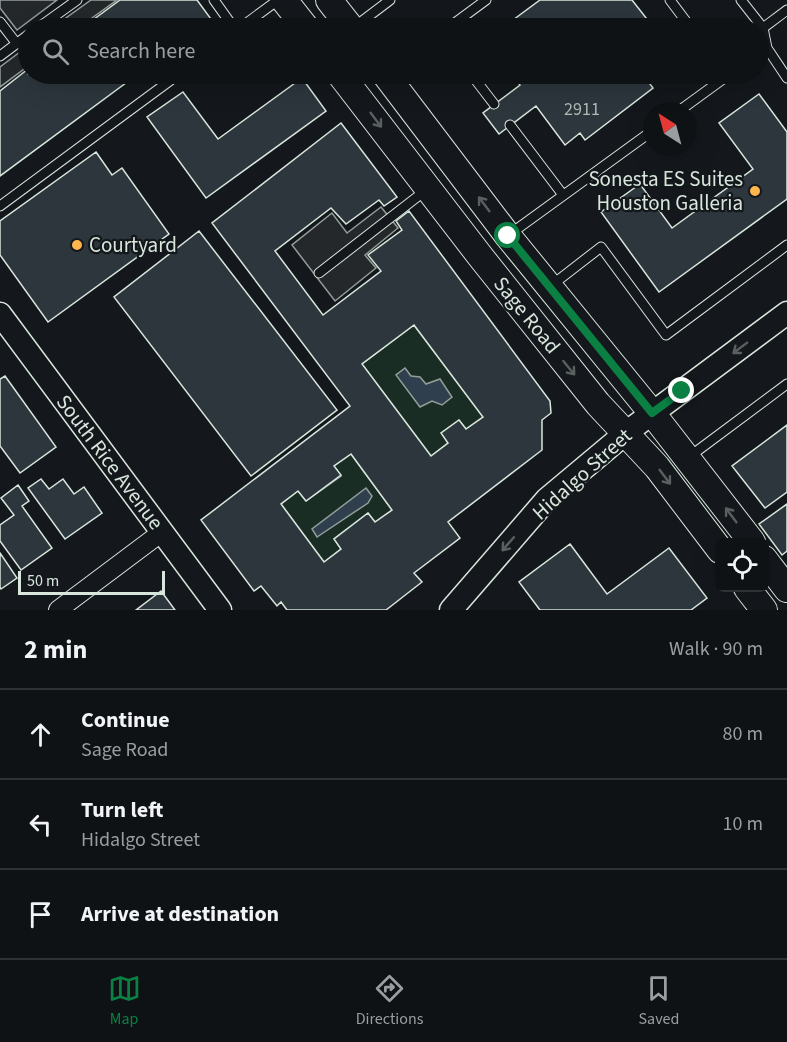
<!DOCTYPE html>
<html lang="en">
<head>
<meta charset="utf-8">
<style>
	body { margin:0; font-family:"Source Sans 3",sans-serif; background:#181b1e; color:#f1f3f6 }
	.controls { position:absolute; right:18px; bottom:18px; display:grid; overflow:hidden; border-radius:9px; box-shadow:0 6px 24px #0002 }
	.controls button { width:54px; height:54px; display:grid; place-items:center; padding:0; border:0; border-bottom:2px solid #2f3234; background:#0f1215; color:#f1f3f6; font:30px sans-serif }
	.compass { position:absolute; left:643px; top:102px; width:54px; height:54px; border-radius:50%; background:#0f1215; box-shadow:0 6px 24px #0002; rotate:324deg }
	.scale { position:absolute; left:18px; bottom:15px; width:147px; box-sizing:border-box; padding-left:6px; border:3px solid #d8e6dc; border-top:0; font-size:16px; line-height:21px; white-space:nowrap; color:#d8e6dc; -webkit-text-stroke:4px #14181c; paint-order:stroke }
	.stop { position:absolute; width:18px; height:18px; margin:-14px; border:4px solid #0b8043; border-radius:50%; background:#fff }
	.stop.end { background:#0b8043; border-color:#fff; box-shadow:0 2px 6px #0008 }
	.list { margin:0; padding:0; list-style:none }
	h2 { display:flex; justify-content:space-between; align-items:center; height:78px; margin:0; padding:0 24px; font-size:26px }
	h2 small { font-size:20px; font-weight:400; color:#9b9ea0 }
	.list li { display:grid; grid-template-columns:39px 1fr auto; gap:18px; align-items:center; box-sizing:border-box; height:90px; padding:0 24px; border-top:2px solid #2f3234 }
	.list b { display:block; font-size:22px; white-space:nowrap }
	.list p { margin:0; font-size:20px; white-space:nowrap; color:#9b9ea0 }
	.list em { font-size:20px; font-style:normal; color:#9b9ea0 }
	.icon { flex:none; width:33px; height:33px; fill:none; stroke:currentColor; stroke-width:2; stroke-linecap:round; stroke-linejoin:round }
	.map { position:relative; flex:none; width:787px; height:610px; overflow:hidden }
	.search { position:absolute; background:#0f1215; box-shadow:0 6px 24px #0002; left:18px; right:18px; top:18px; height:66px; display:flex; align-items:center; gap:15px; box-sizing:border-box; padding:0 21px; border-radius:33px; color:#9b9ea0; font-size:22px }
	.sheet { height:348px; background:#0f1215 }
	nav { display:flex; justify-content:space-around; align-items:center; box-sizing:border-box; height:84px; border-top:2px solid #2f3234; background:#0f1215; font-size:16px; color:#9b9ea0 }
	nav a { display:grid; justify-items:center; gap:3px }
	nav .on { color:#0b8043 }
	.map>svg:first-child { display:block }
	.green { fill:#1a2d24; stroke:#939e99; stroke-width:1.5 }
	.parking { fill:#24282b; stroke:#939e99; stroke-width:1.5 }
	.water { fill:#2f3f4d; stroke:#939e99; stroke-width:1.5 }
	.building { fill:#2c363c; stroke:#d8e6dc; stroke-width:1.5; fill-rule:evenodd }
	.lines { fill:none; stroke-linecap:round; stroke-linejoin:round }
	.service-casing { stroke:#d8e6dc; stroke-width:11 }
	.minor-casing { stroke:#d8e6dc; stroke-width:20 }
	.tertiary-casing { stroke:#d8e6dc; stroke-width:25 }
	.secondary-casing { stroke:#d8e6dc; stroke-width:28 }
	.service { stroke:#14181c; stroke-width:9 }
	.minor { stroke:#14181c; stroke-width:18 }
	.tertiary { stroke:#14181c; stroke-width:22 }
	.secondary { stroke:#14181c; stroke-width:26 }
	.oneway { stroke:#59605f }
	.route { stroke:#0b8043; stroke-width:8 }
	.poi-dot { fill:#ffb74d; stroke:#14181c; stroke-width:2 }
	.labels { text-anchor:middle; stroke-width:4.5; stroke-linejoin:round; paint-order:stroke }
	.number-label { font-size:18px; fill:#adbab4 }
	.poi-label { font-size:21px; fill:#d8e6dc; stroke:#14181c; text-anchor:end }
	.street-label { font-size:21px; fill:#d8e6dc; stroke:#14181c }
</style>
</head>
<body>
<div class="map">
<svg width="787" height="610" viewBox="0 0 787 610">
	<rect width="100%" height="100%" fill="#14181c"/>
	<path class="green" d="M414 325 483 417 466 429 459 420 442 433 448 443 431 456 362 364Z
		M351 454 392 510 375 522 368 513 334 539 341 549 324 562 281 504 298 491 306 501 341 476 334 466Z"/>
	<path class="parking" d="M0 0H57L17 30 0 8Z
		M91 0H117L78 28H52Z
		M28 46V66L0 87V67Z
		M381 207 398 228 365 255 376 268 335 301 292 245 332 213 347 233Z"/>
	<path class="water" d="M405 368 411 376 420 377 426 384 440 379 452 397 442 405 432 401 420 407 396 375Z
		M366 488 372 496 368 503 317 537 312 529Z"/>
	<path class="building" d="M120 0H197L211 19 199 28H82Z
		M540 0H632L654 28H502Z
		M28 69V74H138L0 176V91Z
		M511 74H664L650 84 653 88 585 140 580 133 565 145 536 106 499 134 483 113 520 85Z
		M302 78 326 111 206 198 147 117 183 92 218 139Z
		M759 94 787 132V199L659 292 601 212 640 184 672 228 753 169 719 123Z
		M341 123 397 197 384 206 379 200 346 224 331 208 275 251 323 315 381 271 368 255 402 230 396 221 409 211 550 401 551 413 542 420V450L448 522 460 538 414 573 422 582 386 610H287L281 602 277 606 261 586 254 591 201 520 350 406 212 223ZM414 325 483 417 466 429 459 420 441 433 448 443 431 456 362 364ZM351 454 392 510 375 522 368 513 334 539 341 549 324 562 281 504 298 491 306 501 341 475 334 466Z
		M96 152 112 175 122 168 169 234 48 322 0 255V221Z
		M199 231 337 410 251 476 114 297Z
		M5 376 56 447 20 473 0 446V379Z
		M787 425V492L765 508 732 466Z
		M41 479 49 489 63 479 74 494 84 487 102 513 65 539 28 488Z
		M18 485 29 501 22 506 52 548 21 570 0 541V525L14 515 1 498Z
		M787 504V551L782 555 759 524Z
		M570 544 607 594 669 548 707 598 691 610H540L519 582Z
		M0 553 17 578 1 589 0 587Z
		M161 591 175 610H136Z"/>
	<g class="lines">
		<defs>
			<path id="service" d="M214 0 234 28
				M670 0 691 28
				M741 0 763 28 767 48 787 78
				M0 22 17 44
				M38 28 77 0
				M240 28 278 0
				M353 28 390 0
				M448 28 486 0
				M763 28 787 10
				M0 56 28 35
				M471 74 494 104
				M679 111 727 76 725 74
				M510 125 563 195
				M0 206 179 74
				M510 234 652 131
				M319 273 426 190
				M552 285 601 247 666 335 787 245
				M689 457 787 384"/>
			<path id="minor" d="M58 610 162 532"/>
			<path id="tertiary" d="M0 314 220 610
				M451 610 547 499 627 432 787 313"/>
			<path id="secondary" d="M284 0 306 28
				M329 0 351 28
				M340 74 480 256 598 404 657 467 720 550
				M385 74 508 236 652 413 752 542
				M764 559 787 589
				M747 588 764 610"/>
		</defs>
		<use href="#service" class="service-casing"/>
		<use href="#minor" class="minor-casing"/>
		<use href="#tertiary" class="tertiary-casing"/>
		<use href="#secondary" class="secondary-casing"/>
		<use href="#service" class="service"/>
		<use href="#minor" class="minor"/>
		<use href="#tertiary" class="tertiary"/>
		<use href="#secondary" class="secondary"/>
	</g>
	<defs><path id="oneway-shaft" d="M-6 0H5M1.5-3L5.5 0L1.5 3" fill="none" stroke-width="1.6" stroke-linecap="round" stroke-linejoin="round" transform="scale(1.5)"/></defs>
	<g class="oneway">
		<use href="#oneway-shaft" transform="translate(376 120) rotate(53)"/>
		<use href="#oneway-shaft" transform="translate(484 204) rotate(-127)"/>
		<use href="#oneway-shaft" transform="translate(740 348) rotate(143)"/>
		<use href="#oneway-shaft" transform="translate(569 368) rotate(51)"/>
		<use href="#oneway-shaft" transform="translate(665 477) rotate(53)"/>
		<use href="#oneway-shaft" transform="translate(731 515) rotate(-127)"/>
		<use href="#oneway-shaft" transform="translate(508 544) rotate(131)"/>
	</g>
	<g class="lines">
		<path class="route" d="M508 236 652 413 682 391"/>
	</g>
	<g class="poi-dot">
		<circle cx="755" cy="191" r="6"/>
		<circle cx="77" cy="245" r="6"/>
	</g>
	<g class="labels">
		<g class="number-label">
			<text x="582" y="115">2911</text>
		</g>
		<g class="poi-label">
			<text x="743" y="186">Sonesta ES Suites<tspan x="743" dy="24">Houston Galleria</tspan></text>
			<text x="89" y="252" text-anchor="start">Courtyard</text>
		</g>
		<g class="street-label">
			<text transform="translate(527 315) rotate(51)" y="7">Sage Road</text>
			<text transform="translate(110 462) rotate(53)" y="7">South Rice Avenue</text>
			<text transform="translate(582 474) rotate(-42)" y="7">Hidalgo Street</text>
		</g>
	</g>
</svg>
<div class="controls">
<button><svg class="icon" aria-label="locate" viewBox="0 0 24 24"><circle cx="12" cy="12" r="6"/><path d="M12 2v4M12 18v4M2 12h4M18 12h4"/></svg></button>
</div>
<svg class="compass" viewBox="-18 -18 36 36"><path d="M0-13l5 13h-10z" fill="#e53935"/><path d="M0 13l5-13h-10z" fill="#9b9ea0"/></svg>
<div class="scale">50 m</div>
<div class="stop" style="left:508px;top:236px"></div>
<div class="stop end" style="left:682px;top:391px"></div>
<div class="search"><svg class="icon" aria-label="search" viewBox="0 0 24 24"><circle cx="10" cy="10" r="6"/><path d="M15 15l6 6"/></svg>Search here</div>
</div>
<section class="sheet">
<h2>2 min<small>Walk · 90 m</small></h2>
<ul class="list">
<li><svg class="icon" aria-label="ahead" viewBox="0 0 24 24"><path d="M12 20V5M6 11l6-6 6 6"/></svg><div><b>Continue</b><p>Sage Road</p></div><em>80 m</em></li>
<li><svg class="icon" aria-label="left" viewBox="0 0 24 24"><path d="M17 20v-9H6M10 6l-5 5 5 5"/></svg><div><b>Turn left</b><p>Hidalgo Street</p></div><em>10 m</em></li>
<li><svg class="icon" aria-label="arrive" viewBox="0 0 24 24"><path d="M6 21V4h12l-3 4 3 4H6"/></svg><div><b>Arrive at destination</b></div></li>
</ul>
</section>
<nav>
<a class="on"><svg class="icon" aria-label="map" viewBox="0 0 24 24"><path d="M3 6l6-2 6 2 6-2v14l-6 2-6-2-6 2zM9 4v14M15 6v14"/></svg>Map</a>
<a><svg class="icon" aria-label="directions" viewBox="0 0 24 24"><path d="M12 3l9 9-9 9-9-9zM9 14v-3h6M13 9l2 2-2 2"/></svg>Directions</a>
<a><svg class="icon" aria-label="saved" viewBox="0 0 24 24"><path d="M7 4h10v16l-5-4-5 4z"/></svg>Saved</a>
</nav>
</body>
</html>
